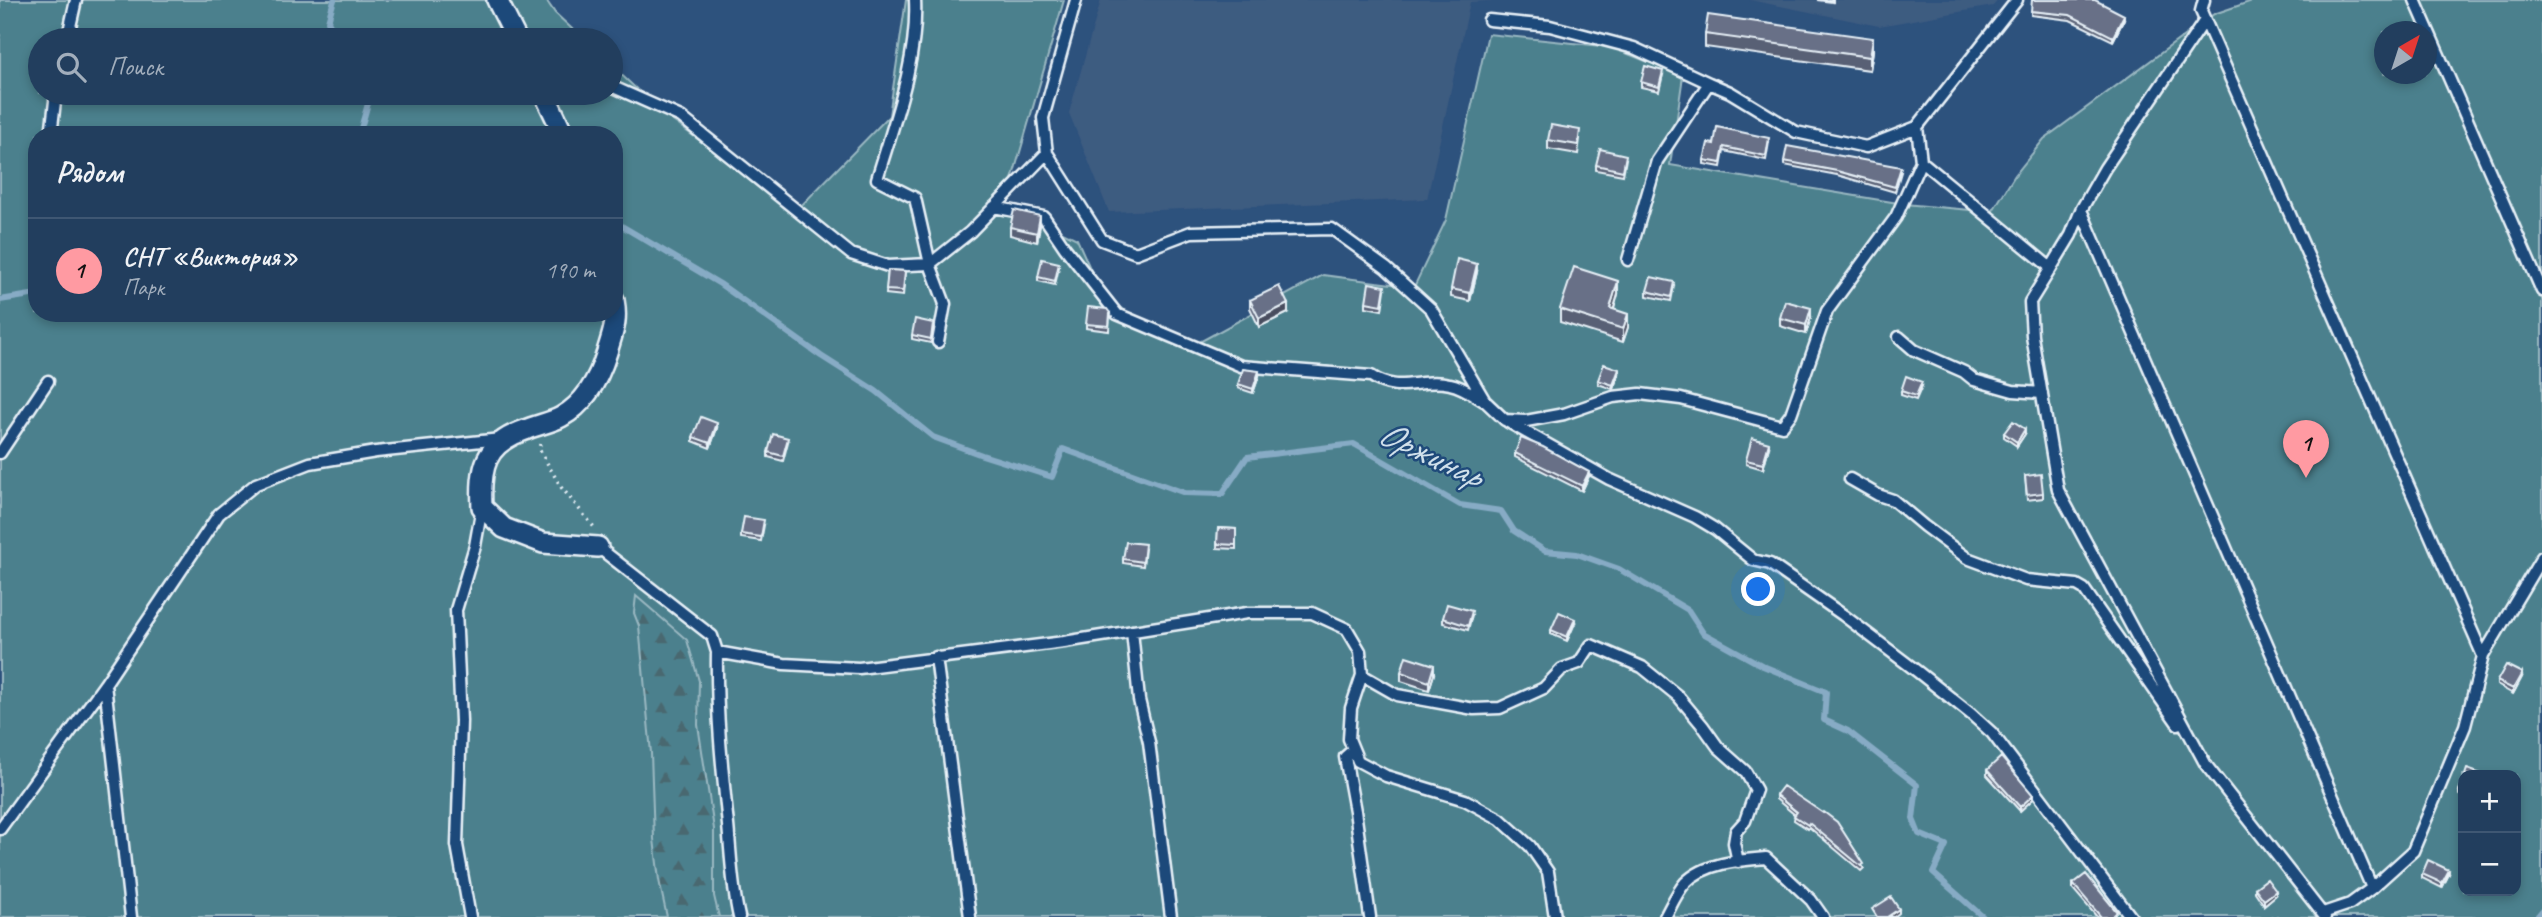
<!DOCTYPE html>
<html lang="ru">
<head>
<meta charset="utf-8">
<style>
	body { margin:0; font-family:Caveat,sans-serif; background:#2e4967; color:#f1f3f6 }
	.controls { position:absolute; right:21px; bottom:21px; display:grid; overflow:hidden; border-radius:14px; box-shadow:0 4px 10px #0003 }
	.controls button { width:63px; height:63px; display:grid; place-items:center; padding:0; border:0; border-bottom:2px solid #3f5773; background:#223e5e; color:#f1f3f6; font:35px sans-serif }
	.compass { position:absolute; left:2374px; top:21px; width:63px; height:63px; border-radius:50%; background:#223e5e; box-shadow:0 4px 10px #0003; rotate:39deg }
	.you { position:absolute; left:1759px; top:590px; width:24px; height:24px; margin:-18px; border:5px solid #fff; border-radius:50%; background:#1a73e8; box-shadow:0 0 0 10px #1a73e833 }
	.badge { display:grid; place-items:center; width:46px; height:46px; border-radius:50%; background:#ff9aa2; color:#111; font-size:23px; font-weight:700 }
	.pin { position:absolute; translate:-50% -58px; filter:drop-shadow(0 2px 4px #0008) }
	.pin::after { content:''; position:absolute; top:37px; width:24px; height:21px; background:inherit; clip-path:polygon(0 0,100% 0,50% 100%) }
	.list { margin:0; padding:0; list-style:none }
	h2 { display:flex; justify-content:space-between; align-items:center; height:91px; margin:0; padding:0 28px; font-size:30px }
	h2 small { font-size:23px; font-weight:400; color:#a2aebc }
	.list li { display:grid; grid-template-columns:46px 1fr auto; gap:21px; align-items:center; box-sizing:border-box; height:105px; padding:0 28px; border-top:2px solid #3f5773 }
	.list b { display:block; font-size:26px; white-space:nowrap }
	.list p { margin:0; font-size:23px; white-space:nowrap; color:#a2aebc }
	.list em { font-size:23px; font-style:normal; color:#a2aebc }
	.icon { flex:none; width:38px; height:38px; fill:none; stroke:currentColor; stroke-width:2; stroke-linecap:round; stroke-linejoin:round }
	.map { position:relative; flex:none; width:2542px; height:917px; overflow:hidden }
	.search { position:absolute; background:#223e5e; box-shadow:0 4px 10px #0003; left:28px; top:28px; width:595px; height:77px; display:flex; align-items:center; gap:18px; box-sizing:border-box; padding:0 24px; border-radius:38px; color:#a2aebc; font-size:26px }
	.panel { position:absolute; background:#223e5e; box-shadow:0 4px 10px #0003; left:28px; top:126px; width:595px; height:196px; border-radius:28px }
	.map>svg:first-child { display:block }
	.built { fill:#3e5b80 }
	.green { fill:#4c808d; stroke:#9ab8c2; stroke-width:2; fill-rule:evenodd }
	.forest { fill:url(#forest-firs); stroke:#9ab8c2; stroke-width:2 }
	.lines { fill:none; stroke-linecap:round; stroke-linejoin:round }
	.stream { stroke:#87abc5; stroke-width:6 }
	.service-casing { stroke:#e8f1f8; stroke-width:15 }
	.minor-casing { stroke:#e8f1f8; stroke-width:24 }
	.path { stroke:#e8f1f8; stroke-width:3.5; stroke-dasharray:2 5; stroke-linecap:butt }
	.service { stroke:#1f4a7a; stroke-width:10 }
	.minor { stroke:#1f4a7a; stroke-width:19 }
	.wall { fill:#596074; stroke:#e8f1f8; stroke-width:2 }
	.shaded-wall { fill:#484e5e; stroke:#e8f1f8; stroke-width:2 }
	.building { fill:#677087; stroke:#e8f1f8; stroke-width:2 }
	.labels { text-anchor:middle; stroke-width:5; stroke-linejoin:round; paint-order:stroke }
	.water-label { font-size:37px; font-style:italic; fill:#d0e0eb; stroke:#1f4a7a }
</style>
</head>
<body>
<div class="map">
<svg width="2542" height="917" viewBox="0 0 2542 917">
	<defs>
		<pattern id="forest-firs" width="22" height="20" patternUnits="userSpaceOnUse" patternTransform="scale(1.75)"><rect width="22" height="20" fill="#4c808d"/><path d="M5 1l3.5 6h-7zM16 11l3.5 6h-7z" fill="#49676f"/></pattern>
	</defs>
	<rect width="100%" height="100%" fill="#2d527d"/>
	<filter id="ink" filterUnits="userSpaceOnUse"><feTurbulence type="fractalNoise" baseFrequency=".0143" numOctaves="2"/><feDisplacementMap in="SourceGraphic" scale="14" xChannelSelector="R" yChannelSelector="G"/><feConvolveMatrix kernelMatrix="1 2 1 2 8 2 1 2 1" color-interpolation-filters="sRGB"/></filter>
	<g filter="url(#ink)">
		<path class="built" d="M1101 0H1504L1470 2 1427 199 1109 212 1069 113Z
			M1750 0H1998L1993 6 1879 26Z"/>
		<path class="green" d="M0 0H546L555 13 584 40H40V93H611V65L662 113 796 211 889 116 906 0H1064L1005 204 1077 239 1104 300 1194 345 1323 275 1414 287 1446 220 1488 34 1611 47 1683 76 1670 165 1904 204 1992 212 2015 175 2044 139 2214 14 2255 0H2542V917H0ZM2384 32H2426V74H2384ZM37 135H614V313H37ZM2463 775H2516V891H2463Z"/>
		<path class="forest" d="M636 596 687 640 699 681 698 725 714 829V896L719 917H667L659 880 654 839 651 753 639 626 634 613Z"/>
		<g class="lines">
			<path class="stream" d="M334 0 328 21 338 40
				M359 135 371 93
				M615 222 720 284 821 356 876 391 933 437 982 455 1052 477 1063 449 1185 493 1222 494 1247 457 1354 444 1460 505 1501 511 1514 531 1545 551 1577 554 1619 569 1688 610 1703 633 1763 666 1826 692 1824 720 1848 731 1917 785 1913 819 1919 834 1946 845 1933 873 1983 917
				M0 300 37 294
				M2537 917 2542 911"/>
			<defs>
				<path id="service" d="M915 0C918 60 894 122 877 179L915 198 930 264 945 304 938 342
					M1076 0 1043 118 1047 153 1102 240 1136 253 1191 232 1332 229 1386 268 1431 309 1485 401 1505 420 1526 421 1564 414 1613 397 1640 394 1681 399 1782 426 1791 414 1827 311 1896 217 1921 161 1917 127
					M2204 0 2201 11 2483 656 2542 557
					M2415 0 2542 291
					M1489 20 1550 26 1634 48 1709 83
					M2205 20 2105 168 2081 210 2372 888 2413 851 2465 726 2483 656
					M67 40 76 0
					M611 86 681 117 851 254 888 266 930 264 970 232 1047 153
					M51 135 56 93
					M1921 161 2051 268 2030 302 2032 336 2058 490 2206 765 2325 917
					M994 207 1044 217 1065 248 1117 314 1241 366 1371 376C1398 395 1421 377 1450 384 1462 386 1474 395 1484 401
					M1628 260 1657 161 1709 83 1730 92 1796 132 1866 147 1917 127 2017 0
					M2051 268 2071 235 2081 210
					M1899 337 1914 350 1964 372 1974 380 2013 391 2042 393
					M1508 422 1609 479 1695 517 1715 529 1753 560 1770 564 1843 615 1918 672 1971 714 1992 733 2131 917
					M0 453 48 381
					M1850 479 1878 495 1893 500 1924 526 1967 558 2026 580 2077 585 2084 589 2178 724
					M598 547 712 636 717 652 784 664 859 668 1064 642 1247 613H1312L1347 629 1360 651 1362 675 1351 708 1349 739 1358 761 1386 776 1465 800 1500 819 1530 846 1548 872 1555 917
					M1132 631 1139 700 1149 742 1171 917
					M717 652C716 710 722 768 728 825 731 856 732 887 739 917
					M936 657 970 917
					M1362 675 1397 695 1474 709 1500 708 1544 688 1562 669 1579 663 1591 645 1642 667 1678 696 1703 726 1718 747 1745 771 1756 790 1745 821 1736 831 1734 843 1738 862
					M105 684 131 917
					M1353 750 1345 757 1355 811 1370 917
					M0 829 105 684 219 514 256 484 310 463 376 452 501 439
					M2323 913 2350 904 2372 888
					M470 917 457 845 461 721 456 610 475 546 482 507
					M1665 917C1671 906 1677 892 1685 883 1704 863 1740 860 1766 858L1811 900 1823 917"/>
				<path id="minor" d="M497 0 517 40
					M544 93 564 135
					M598 547 543 543 504 528 482 507C480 468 484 444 525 430 536 425 550 423 561 417 585 404 599 378 607 352 613 332 618 321 614 300"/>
			</defs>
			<use href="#service" class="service-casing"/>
			<use href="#minor" class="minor-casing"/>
			<path class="path" d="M540 444 539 449 561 487 594 527"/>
			<use href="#service" class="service"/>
			<use href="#minor" class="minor"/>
		</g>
		<path class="wall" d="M1817 0H1833V2Z
			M2031 11 2124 19 2113 41 2070 20 2031 15Z
			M1705 34 1873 51 1870 70 1705 47Z
			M1663 75 1659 91 1641 87V82Z
			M1580 139 1578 154 1548 149V140Z
			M1769 142 1766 160 1724 151 1721 167 1704 164V160L1714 144Z
			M1626 159 1623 175 1596 170V165Z
			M1784 161 1901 172 1895 192 1837 175 1784 165Z
			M1040 225 1037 242 1010 235V227Z
			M1059 267 1055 285 1038 281V277Z
			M888 270 905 271 903 296 886 294Z
			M1477 272 1470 301 1451 297V289Z
			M1674 286 1671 301 1647 296V291Z
			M1385 290 1382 310 1366 307V302Z
			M1618 294 1614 309 1628 327 1623 342 1560 322V309Z
			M1250 300 1288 313 1259 327 1250 308Z
			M1110 313 1109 331 1086 328V324Z
			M1811 317 1806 334 1780 326V318Z
			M933 328 931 343 912 339V335Z
			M1619 374 1613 389 1598 384V380Z
			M1259 376 1253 393 1238 388V384Z
			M1922 386 1916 400 1901 395V391Z
			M717 428 710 448 693 441V437Z
			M2004 433 2025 434 2017 446 2004 437Z
			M788 442 783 461 768 457V452Z
			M1769 447 1763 469 1746 464V460Z
			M1515 453 1589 476 1582 491 1515 457Z
			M2025 476 2043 493V498L2027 500Z
			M764 525 761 541 741 538V534Z
			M1218 528 1236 529V549L1217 548Z
			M1145 549 1143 566 1123 563V559Z
			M1472 615 1468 630 1443 623V618Z
			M1575 623 1567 641 1551 634V630Z
			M1401 672 1434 674 1429 690 1401 681Z
			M2522 677 2513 694 2497 685V681Z
			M1987 770 2033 799 2020 811 1987 775Z
			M2463 780V797L2459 795V791Z
			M1776 795 1864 868 1861 871 1809 827 1808 829 1794 820 1795 815 1776 799Z
			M2422 874H2449L2442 888 2422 878Z
			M2073 884 2117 917H2097L2073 889Z
			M2255 888 2276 895 2264 905 2255 892Z"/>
		<path class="shaded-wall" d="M2124 15V19L2113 41V37Z
			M1873 38V51L1870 70V57Z
			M1040 216V225L1037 242V233Z
			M1477 264V272L1470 301V293Z
			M1618 281V294L1610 321V308Z
			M1288 304V313L1259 327V318Z
			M1811 308V317L1806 334V325Z
			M1628 314V327L1623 342V329Z
			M1619 369V374L1613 389V385Z
			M1259 371V376L1253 393V389Z
			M717 423V428L710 448V443Z
			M2025 429V434L2017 446V442Z
			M1769 443V447L1763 469V464Z
			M1589 472V476L1582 491V486Z
			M1575 619V623L1567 641V637Z
			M1434 665V674L1429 690V682Z
			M2522 673V677L2513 694V689Z
			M2033 795V799L2020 811V807Z
			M2449 870V874L2442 888V883Z
			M2276 891V895L2264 905V900Z
			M1899 909V913L1894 917H1887Z"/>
		<path class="building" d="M2032 0H2095L2124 15 2113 37 2070 15 2031 11Z
			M1708 15 1873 38 1870 57 1705 34Z
			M1645 66 1663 71 1659 87 1641 82Z
			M1551 125 1580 130 1578 145 1548 140Z
			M1717 127 1769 138 1766 156 1724 147 1721 163 1704 160 1708 143 1714 144Z
			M1787 146 1901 167 1895 187 1837 171 1784 161Z
			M1600 149 1626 155 1623 171 1596 165Z
			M1014 210 1040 216 1037 233 1010 227Z
			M1042 259 1059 263 1055 281 1038 277Z
			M1457 259 1477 264 1470 293 1451 289Z
			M1574 267 1618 281 1610 308 1628 314 1623 329 1560 309Z
			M888 270 905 271 903 291 886 290Z
			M1651 277 1674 282 1671 297 1647 291Z
			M1369 283 1385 286 1382 305 1366 302Z
			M1279 286 1288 304 1259 318 1250 300Z
			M1785 301 1811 308 1806 325 1780 318Z
			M1088 307 1107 309 1110 313 1109 326 1086 324Z
			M915 319 933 323 931 339 912 335Z
			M1604 364 1619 369 1613 385 1598 380Z
			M1243 369 1259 371 1253 389 1238 384Z
			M1906 376 1922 382 1916 396 1901 391Z
			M701 417 717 423 710 443 693 437Z
			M2013 421 2025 429 2017 442 2004 433Z
			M773 434 788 438 783 456 768 452Z
			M1521 438 1543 447 1589 472 1582 486 1515 453Z
			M1752 438 1769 443 1763 464 1746 460Z
			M2041 474 2043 493 2027 495 2025 476Z
			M744 517 764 520 761 537 741 534Z
			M1218 528 1236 529V545L1217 544Z
			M1126 542 1145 544 1143 562 1123 559Z
			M1447 604 1472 611 1468 626 1443 618Z
			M1559 612 1575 619 1567 637 1551 630Z
			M1406 656 1434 665 1429 682 1401 672Z
			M2506 665 2522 673 2513 689 2497 681Z
			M2001 757 2033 795 2020 807 1987 770Z
			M2467 769 2484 775H2465Z
			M2463 780V792L2459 791Z
			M1783 786 1823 813 1824 812 1837 822 1864 864 1861 866 1809 823 1808 825 1794 816 1797 812 1776 795Z
			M2428 860 2449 870 2442 883 2422 874Z
			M2086 874 2117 912 2112 917H2101L2073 884Z
			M2267 879 2276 891 2264 900 2255 888Z
			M1891 897 1899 909 1887 917H1877L1872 909Z"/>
	</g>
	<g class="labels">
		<g class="water-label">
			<text transform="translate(1431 453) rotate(26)" y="13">Оржинар</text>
		</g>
	</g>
</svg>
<div class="controls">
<button>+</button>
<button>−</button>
</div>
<svg class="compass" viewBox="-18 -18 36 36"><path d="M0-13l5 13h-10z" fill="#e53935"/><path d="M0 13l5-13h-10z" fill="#a2aebc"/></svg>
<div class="you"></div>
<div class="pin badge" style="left:2306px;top:478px">1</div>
<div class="search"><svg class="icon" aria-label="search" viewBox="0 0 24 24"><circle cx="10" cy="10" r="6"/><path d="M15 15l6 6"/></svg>Поиск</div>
<section class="panel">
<h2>Рядом<small></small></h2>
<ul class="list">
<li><span class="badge">1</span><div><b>СНТ «Виктория»</b><p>Парк</p></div><em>190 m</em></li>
</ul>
</section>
</div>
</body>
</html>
